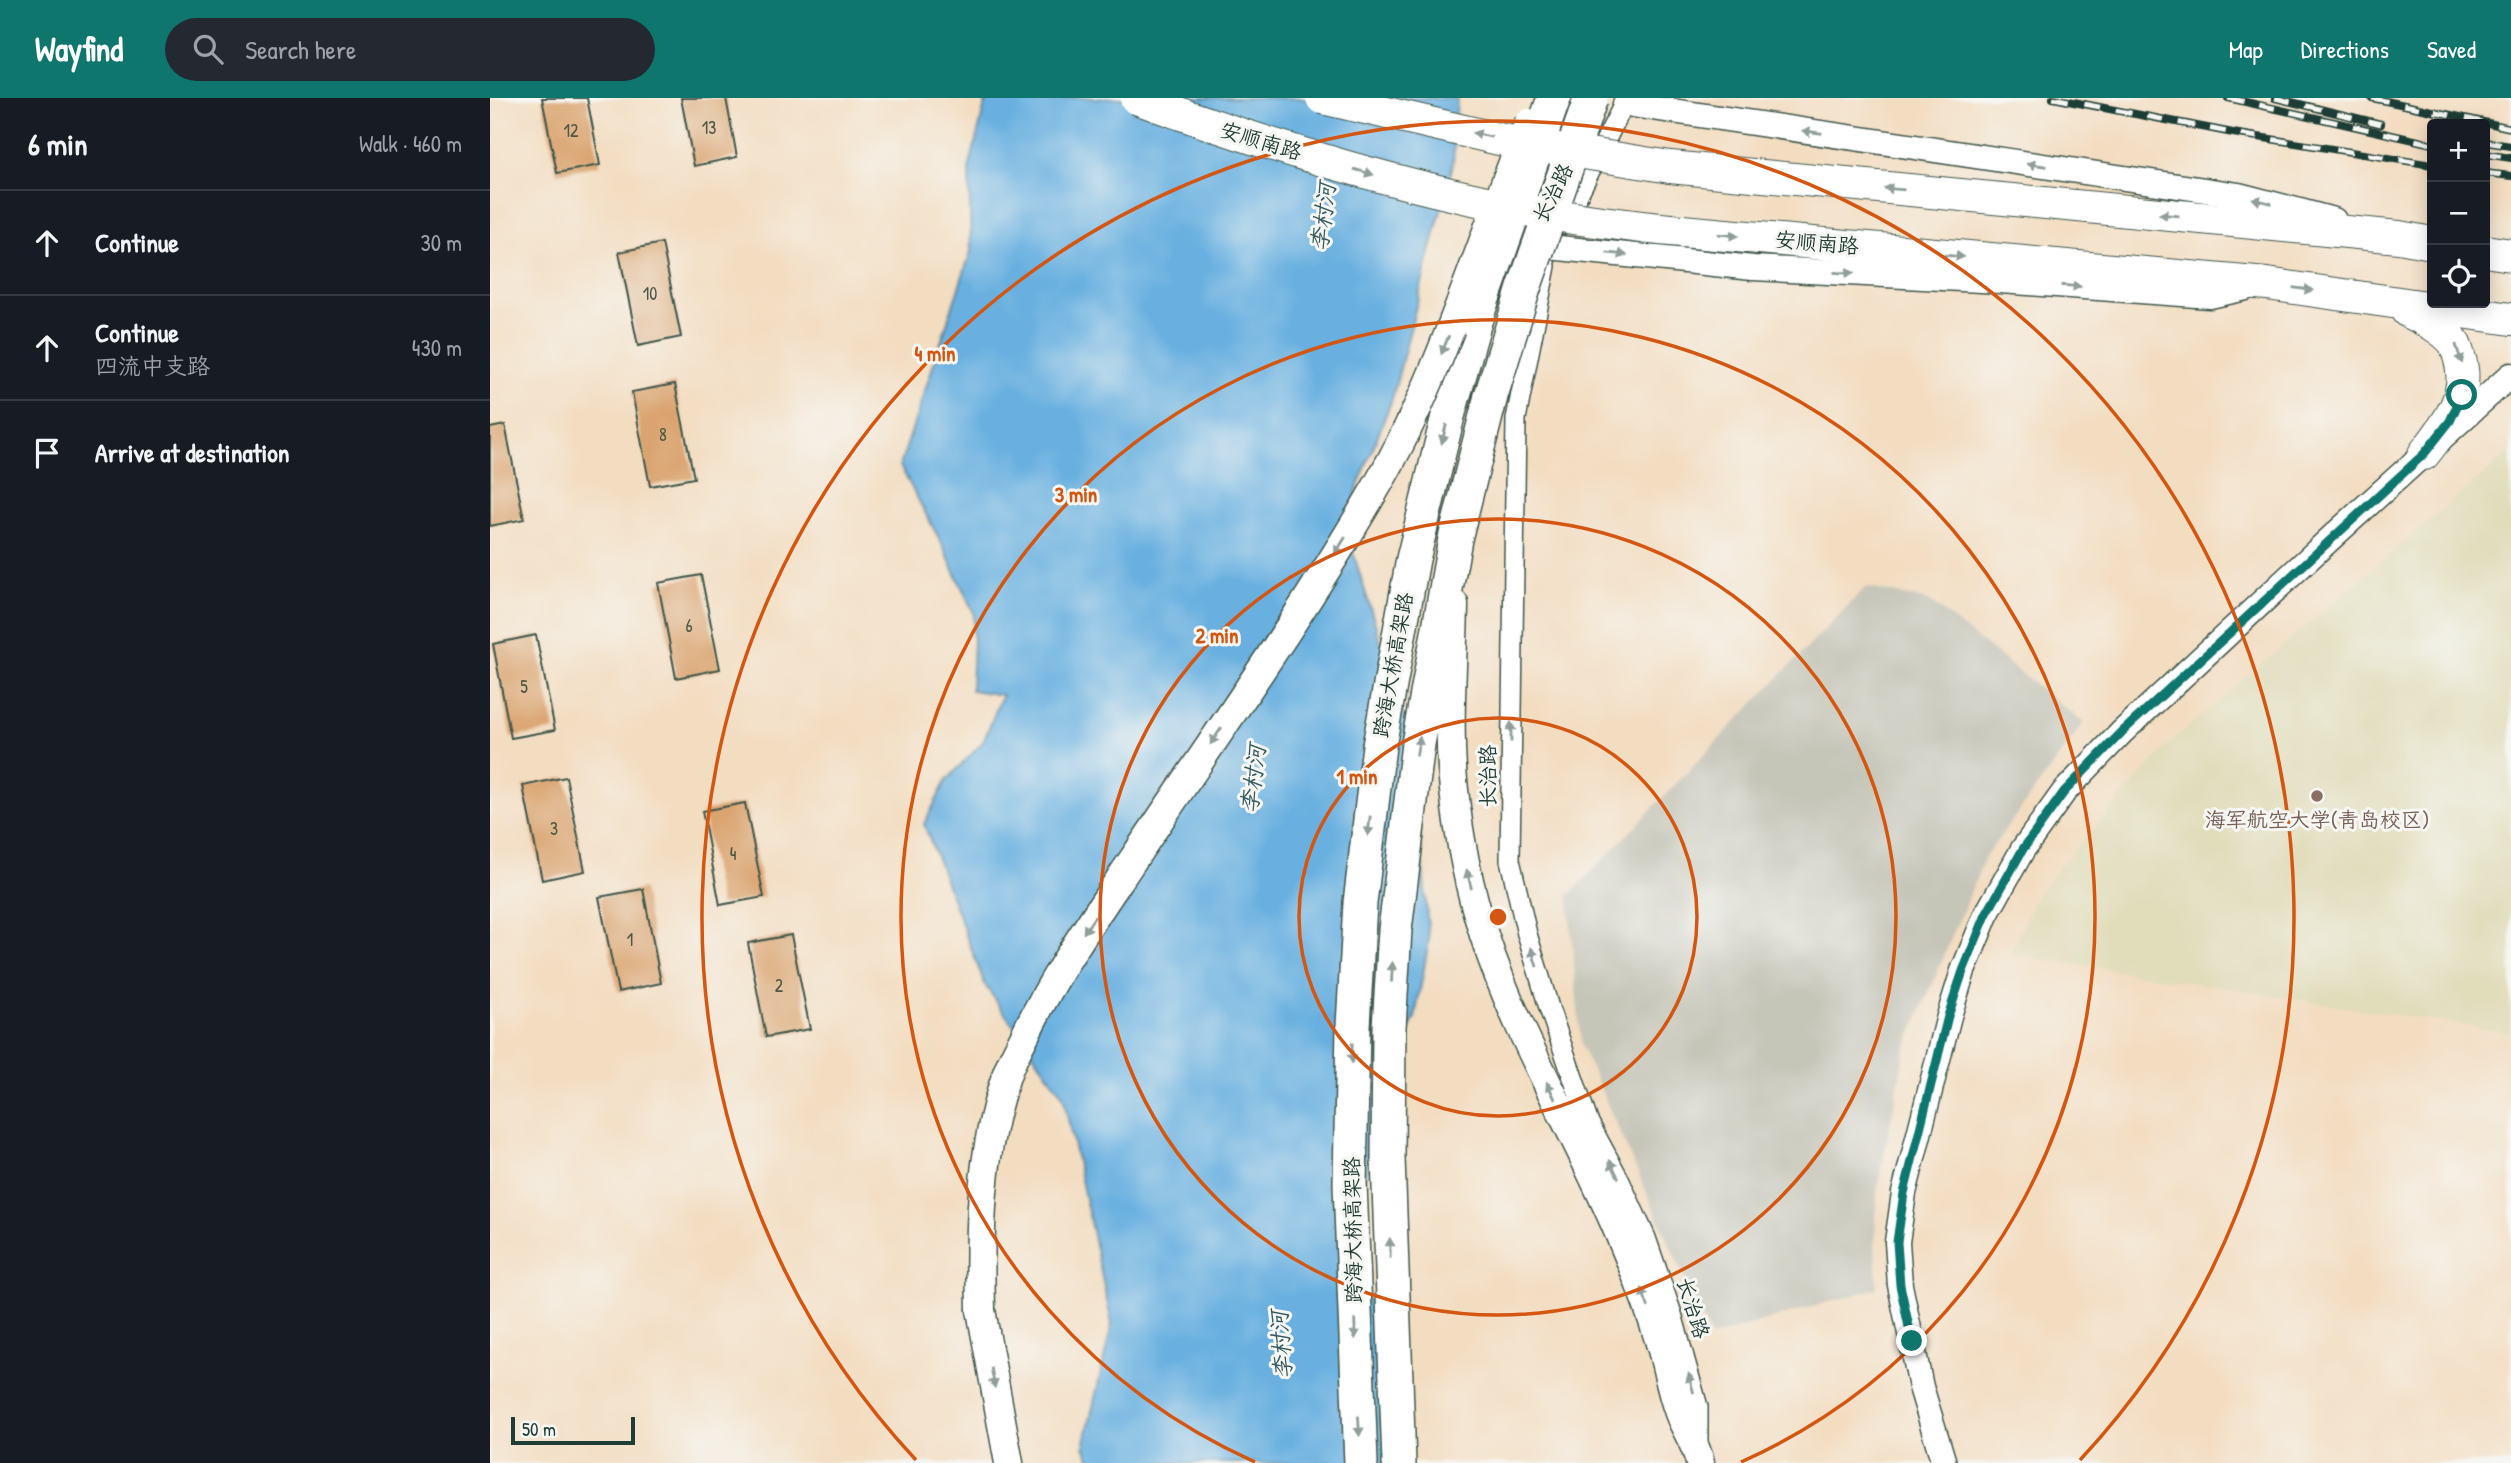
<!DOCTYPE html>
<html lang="en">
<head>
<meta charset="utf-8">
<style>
	body { margin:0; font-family:"Patrick Hand","LXGW WenKai TC",sans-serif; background:#242831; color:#f1f3f6 }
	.controls { position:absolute; right:21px; top:21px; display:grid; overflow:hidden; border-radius:7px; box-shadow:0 4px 18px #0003 }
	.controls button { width:63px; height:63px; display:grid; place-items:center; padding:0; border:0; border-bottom:2px solid #363941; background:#171b24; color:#f1f3f6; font:35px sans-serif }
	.scale { position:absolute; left:21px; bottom:18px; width:124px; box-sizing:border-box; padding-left:7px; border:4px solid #1f3d34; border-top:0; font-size:19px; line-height:24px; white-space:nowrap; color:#1f3d34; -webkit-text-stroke:5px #f6f6f2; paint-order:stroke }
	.stop { position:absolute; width:21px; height:21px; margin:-16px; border:5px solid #0f766e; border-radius:50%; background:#fff }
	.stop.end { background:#0f766e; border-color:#fff; box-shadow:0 2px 7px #0008 }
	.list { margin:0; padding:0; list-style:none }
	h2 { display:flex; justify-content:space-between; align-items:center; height:91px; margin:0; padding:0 28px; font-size:30px }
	h2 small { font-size:23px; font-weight:400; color:#9ea1a6 }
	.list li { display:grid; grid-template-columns:46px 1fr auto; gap:21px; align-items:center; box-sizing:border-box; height:105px; padding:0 28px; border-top:2px solid #363941 }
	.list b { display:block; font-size:26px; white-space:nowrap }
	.list p { margin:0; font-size:23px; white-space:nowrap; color:#9ea1a6 }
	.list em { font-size:23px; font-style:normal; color:#9ea1a6 }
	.icon { flex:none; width:38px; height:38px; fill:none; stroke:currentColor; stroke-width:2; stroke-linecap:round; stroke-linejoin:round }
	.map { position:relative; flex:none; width:2021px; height:1365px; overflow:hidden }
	header { display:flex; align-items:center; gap:42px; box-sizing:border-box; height:98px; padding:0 35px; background:#0f766e; color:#fff }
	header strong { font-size:33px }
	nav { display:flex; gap:38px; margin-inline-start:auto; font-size:24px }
	.search { width:490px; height:63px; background:#242831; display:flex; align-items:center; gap:18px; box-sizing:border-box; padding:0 24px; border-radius:38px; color:#9ea1a6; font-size:26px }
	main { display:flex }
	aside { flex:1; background:#171b24 }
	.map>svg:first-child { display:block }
	.built { fill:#e1dcba }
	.industrial { fill:#c5c5b8 }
	.water { fill:#69b0e0; stroke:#44768a; stroke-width:2 }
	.building { fill:#daa470 }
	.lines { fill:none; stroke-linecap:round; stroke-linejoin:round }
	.minor-casing { stroke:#3f5549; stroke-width:22 }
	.tertiary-casing { stroke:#3f5549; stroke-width:27 }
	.secondary-casing { stroke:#3f5549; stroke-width:31 }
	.primary-casing { stroke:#3f5549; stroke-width:34 }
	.trunk-casing { stroke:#3f5549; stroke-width:36 }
	.minor { stroke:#fff; stroke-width:19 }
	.tertiary { stroke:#fff; stroke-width:24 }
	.secondary { stroke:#fff; stroke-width:28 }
	.primary { stroke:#fff; stroke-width:32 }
	.trunk { stroke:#fff; stroke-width:33 }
	.rail-casing { stroke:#1f3d34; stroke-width:8 }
	.rail { stroke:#f6f6f2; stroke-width:5; stroke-dasharray:16; stroke-linecap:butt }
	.secondary-bridge-casing { stroke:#3f5549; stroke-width:31; stroke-linecap:butt }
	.primary-bridge-casing { stroke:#3f5549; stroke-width:34; stroke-linecap:butt }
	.trunk-bridge-casing { stroke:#3f5549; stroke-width:36; stroke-linecap:butt }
	.secondary-bridge { stroke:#fff; stroke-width:28 }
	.primary-bridge { stroke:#fff; stroke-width:32 }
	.trunk-bridge { stroke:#fff; stroke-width:33 }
	.oneway { fill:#8f9e9a }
	.route { stroke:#0f766e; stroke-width:9 }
	.ring { fill:none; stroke:#d45610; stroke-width:3.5 }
	.education-dot { fill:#8d6e63; stroke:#f6f6f2; stroke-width:2.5 }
	.labels { text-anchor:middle; stroke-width:6; stroke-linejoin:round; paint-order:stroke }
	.number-label { font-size:18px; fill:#4e5743 }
	.street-label { font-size:21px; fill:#1f3d34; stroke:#f6f6f2 }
	.education-label { font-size:21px; fill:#785e54; stroke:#f6f6f2 }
	.water-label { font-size:23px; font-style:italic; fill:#325a5f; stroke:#f6f6f2 }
	.centre { fill:#d45610; stroke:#f6f6f2; stroke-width:3.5 }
	.ring-label { font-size:21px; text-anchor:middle; font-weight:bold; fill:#d45610; stroke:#f6f6f2; stroke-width:6; stroke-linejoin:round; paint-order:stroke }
</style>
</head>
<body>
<header>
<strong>Wayfind</strong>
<div class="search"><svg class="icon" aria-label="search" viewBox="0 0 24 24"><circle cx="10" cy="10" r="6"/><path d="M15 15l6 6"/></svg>Search here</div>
<nav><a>Map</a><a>Directions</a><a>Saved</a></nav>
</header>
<main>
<aside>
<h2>6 min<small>Walk · 460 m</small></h2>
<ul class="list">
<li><svg class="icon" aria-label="ahead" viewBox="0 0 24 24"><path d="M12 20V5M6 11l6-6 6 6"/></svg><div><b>Continue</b></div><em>30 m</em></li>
<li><svg class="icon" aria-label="ahead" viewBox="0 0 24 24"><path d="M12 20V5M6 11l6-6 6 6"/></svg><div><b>Continue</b><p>四流中支路</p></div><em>430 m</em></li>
<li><svg class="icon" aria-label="arrive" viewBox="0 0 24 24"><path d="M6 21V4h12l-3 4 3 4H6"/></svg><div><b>Arrive at destination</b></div></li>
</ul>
</aside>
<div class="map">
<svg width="2021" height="1365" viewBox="0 0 2021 1365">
	<rect width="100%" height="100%" fill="#f6f6f2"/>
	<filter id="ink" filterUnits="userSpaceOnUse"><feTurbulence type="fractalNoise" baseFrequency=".0143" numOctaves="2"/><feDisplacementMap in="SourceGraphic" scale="14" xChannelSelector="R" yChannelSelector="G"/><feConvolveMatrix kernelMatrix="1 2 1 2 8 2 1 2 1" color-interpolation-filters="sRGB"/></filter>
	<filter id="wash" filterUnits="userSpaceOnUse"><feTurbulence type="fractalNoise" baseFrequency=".00686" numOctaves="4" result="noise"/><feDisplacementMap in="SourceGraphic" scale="28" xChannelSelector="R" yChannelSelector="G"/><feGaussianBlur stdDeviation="1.57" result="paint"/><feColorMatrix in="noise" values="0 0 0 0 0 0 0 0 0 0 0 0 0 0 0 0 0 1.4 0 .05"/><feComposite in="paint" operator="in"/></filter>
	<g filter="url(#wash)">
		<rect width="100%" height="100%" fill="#f3ddc1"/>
		<path class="built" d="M2021 353V935L1520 856 1547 797 1581 755 1684 641Z"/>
		<path class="industrial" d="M1376 489 1439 503 1594 625 1495 759 1415 952 1387 1093 1385 1143 1387 1190 1221 1239 1091 947 1078 798Z"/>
		<path class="water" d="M500 0H967L963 66 902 301 867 391 858 438 923 648 939 842 925 920 895 981 862 1143 908 1313 907 1365H603L594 1348 622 1226 573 998 495 887 434 726 456 683 493 644 512 597 481 592 484 515 451 444 410 368 481 153 479 71 495 6Z"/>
		<g id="blocks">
			<path class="building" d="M52 0H97L110 67 67 75Z
				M191 0H236L247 59 204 68Z
				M172 145 191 239 148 248 129 154Z
				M185 286 204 380 160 388 142 294Z
				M15 327 34 421 0 428V330Z
				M211 477 230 571 186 580 168 485Z
				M46 537 65 632 21 640 3 546Z
				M76 679 95 773 52 782 33 688Z
				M255 705 274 799 230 807 212 713Z
				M153 791 171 885 128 894 109 799Z
				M301 837 320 931 276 939 258 845Z"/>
		</g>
	</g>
	<g filter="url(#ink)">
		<use href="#blocks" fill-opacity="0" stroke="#3f5549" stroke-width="2"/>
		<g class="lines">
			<defs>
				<path id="minor" d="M1073 126 1137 0
					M1056 168 1026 321 1020 762 1037 836 1060 913 1098 1023 1128 1079 1156 1140 1182 1216 1208 1309V1347"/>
				<path id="tertiary" d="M1135 6 1749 97 1844 122
					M1059 149 1263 170 1510 183 1720 198 1756 190
					M1454 1365 1431 1289 1410 1187 1407 1144 1414 1095 1459 918 1473 873 1496 817 1533 751 1574 694 1632 634 1841 440 2021 277"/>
				<path id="secondary" d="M964 506C963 567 957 631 964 692 969 740 979 790 994 837 1027 938 1083 1029 1125 1126 1142 1165 1158 1205 1170 1245 1177 1267 1180 1290 1188 1312 1194 1330 1206 1345 1210 1365
					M491 1212 519 1365"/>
				<path id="primary" d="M1180 69 1909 139 1942 145
					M1170 131 1777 186 2021 221
					M1995 153 2021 157
					M1917 213C1933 221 1950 229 1963 243 1966 247 1967 252 1969 258 1982 297 1957 326 1934 356"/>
				<path id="trunk" d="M871 1365 860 1086 863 928 870 805 889 648 923 461 958 318 985 223
					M909 1365 898 1060 899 929 905 832 928 646 965 441 1001 298"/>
			</defs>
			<use href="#minor" class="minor-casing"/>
			<use href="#tertiary" class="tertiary-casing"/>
			<use href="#secondary" class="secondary-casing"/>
			<use href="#primary" class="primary-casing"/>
			<use href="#trunk" class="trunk-casing"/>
			<use href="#minor" class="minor"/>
			<use href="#tertiary" class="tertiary"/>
			<use href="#secondary" class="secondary"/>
			<use href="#primary" class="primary"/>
			<use href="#trunk" class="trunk"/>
			<defs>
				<path id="rail" d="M1563 0 1743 35 1942 67
					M1738 0 1942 46
					M1785 0 1891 26
					M1882 0 2021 30
					M1995 44 2021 48
					M1995 56 2021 60
					M1995 75 2021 78"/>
			</defs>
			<use href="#rail" class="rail-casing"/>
			<use href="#rail" class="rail"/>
			<defs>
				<path id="secondary-bridge" d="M491 1212C489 1133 490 1057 515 981 519 967 527 953 534 939 564 876 604 820 642 763 725 639 812 517 887 388 954 273 988 146 1039 25"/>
				<path id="primary-bridge" d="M646 0C782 49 922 93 1065 117 1100 123 1135 127 1170 131
					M832 0 1013 42 1180 69"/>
				<path id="trunk-bridge" d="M985 223 1064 0
					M1001 298 1034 190 1101 0"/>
			</defs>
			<use href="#secondary-bridge" class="secondary-bridge-casing"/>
			<use href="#primary-bridge" class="primary-bridge-casing"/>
			<use href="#trunk-bridge" class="trunk-bridge-casing"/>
			<use href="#secondary-bridge" class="secondary-bridge"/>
			<use href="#primary-bridge" class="primary-bridge"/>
			<use href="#trunk-bridge" class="trunk-bridge"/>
		</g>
		<defs><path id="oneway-solid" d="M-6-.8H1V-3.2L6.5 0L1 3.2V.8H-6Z" transform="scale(1.75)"/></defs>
		<g class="oneway">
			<use href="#oneway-solid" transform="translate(1322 34) rotate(-172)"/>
			<use href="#oneway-solid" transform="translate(992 37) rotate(-167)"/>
			<use href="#oneway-solid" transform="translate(1547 67) rotate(-172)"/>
			<use href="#oneway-solid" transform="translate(874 74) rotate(16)"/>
			<use href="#oneway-solid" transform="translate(1404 91) rotate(-175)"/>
			<use href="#oneway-solid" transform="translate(1772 103) rotate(-165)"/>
			<use href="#oneway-solid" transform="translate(1679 117) rotate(-175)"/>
			<use href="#oneway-solid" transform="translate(1238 137) rotate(5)"/>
			<use href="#oneway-solid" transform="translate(1127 156) rotate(6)"/>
			<use href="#oneway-solid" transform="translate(1464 158) rotate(5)"/>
			<use href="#oneway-solid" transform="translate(1354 175) rotate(3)"/>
			<use href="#oneway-solid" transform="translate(1581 188) rotate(4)"/>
			<use href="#oneway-solid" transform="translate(1813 191) rotate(8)"/>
			<use href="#oneway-solid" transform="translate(955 247) rotate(112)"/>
			<use href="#oneway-solid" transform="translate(1969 256) rotate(72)"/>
			<use href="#oneway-solid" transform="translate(954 336) rotate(104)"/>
			<use href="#oneway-solid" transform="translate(850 448) rotate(122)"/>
			<use href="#oneway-solid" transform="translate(1021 634) rotate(-90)"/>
			<use href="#oneway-solid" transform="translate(726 638) rotate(124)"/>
			<use href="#oneway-solid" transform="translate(928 648) rotate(-81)"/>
			<use href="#oneway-solid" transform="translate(879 728) rotate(97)"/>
			<use href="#oneway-solid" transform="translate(979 781) rotate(-104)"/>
			<use href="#oneway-solid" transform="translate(599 827) rotate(124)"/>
			<use href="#oneway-solid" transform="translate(1044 859) rotate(-107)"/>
			<use href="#oneway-solid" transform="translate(902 874) rotate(-87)"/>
			<use href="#oneway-solid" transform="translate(862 955) rotate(91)"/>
			<use href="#oneway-solid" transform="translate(1061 993) rotate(-116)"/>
			<use href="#oneway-solid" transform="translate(1124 1071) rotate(-117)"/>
			<use href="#oneway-solid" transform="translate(900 1150) rotate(-91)"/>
			<use href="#oneway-solid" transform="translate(1155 1200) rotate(-110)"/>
			<use href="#oneway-solid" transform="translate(865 1231) rotate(88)"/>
			<use href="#oneway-solid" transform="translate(503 1280) rotate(80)"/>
			<use href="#oneway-solid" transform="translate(1201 1285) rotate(-105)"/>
			<use href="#oneway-solid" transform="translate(869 1328) rotate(87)"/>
		</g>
	</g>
	<g class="lines" filter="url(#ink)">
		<path class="route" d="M1422 1243 1410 1187 1407 1144 1414 1095 1458 918 1473 873 1496 817 1533 751 1574 694 1632 634 1934 356 1960 323 1972 297"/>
	</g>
	<g class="ring">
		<circle cx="1008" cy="819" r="199"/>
		<circle cx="1008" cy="819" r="398"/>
		<path d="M765 1364A597 597 0 1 1 1251 1364"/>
		<path d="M426 1362A796 796 0 1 1 1590 1362"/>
	</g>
	<circle class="education-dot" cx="1827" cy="698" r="7"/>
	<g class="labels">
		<g class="number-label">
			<text x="219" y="36">13</text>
			<text x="81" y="39">12</text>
			<text x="160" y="202">10</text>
			<text x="173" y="343">8</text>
			<text x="199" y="534">6</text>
			<text x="34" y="595">5</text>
			<text x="64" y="737">3</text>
			<text x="243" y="762">4</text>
			<text x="140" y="848">1</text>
			<text x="289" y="894">2</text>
		</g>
		<g class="street-label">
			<text transform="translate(771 43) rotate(17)" y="7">安顺南路</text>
			<text transform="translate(1063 95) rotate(-63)" y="7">长治路</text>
			<text transform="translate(1327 145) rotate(5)" y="7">安顺南路</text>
			<text transform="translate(903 567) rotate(-80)" y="7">跨海大桥高架路</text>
			<text transform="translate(998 678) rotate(-90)" y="7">长治路</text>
			<text transform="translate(863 1132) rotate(-91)" y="7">跨海大桥高架路</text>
			<text transform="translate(1203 1210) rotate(73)" y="7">长治路</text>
		</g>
		<g class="education-label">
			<text x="1827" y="729">海军航空大学(青岛校区)</text>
		</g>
		<g class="water-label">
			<text transform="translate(833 119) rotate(-83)" y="8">李村河</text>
			<text transform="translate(763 681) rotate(-83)" y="8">李村河</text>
			<text transform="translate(791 1247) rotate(-94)" y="8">李村河</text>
		</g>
	</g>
	<circle cx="1008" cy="819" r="10" class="centre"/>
	<g class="ring-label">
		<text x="445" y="263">4 min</text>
		<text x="586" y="404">3 min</text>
		<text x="727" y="545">2 min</text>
		<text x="867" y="686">1 min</text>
	</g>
</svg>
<div class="controls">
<button>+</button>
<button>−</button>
<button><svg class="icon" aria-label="locate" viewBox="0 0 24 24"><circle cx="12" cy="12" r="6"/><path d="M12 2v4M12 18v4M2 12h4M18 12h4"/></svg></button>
</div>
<div class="scale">50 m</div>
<div class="stop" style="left:1972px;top:297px"></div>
<div class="stop end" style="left:1422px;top:1243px"></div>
</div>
</main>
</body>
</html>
